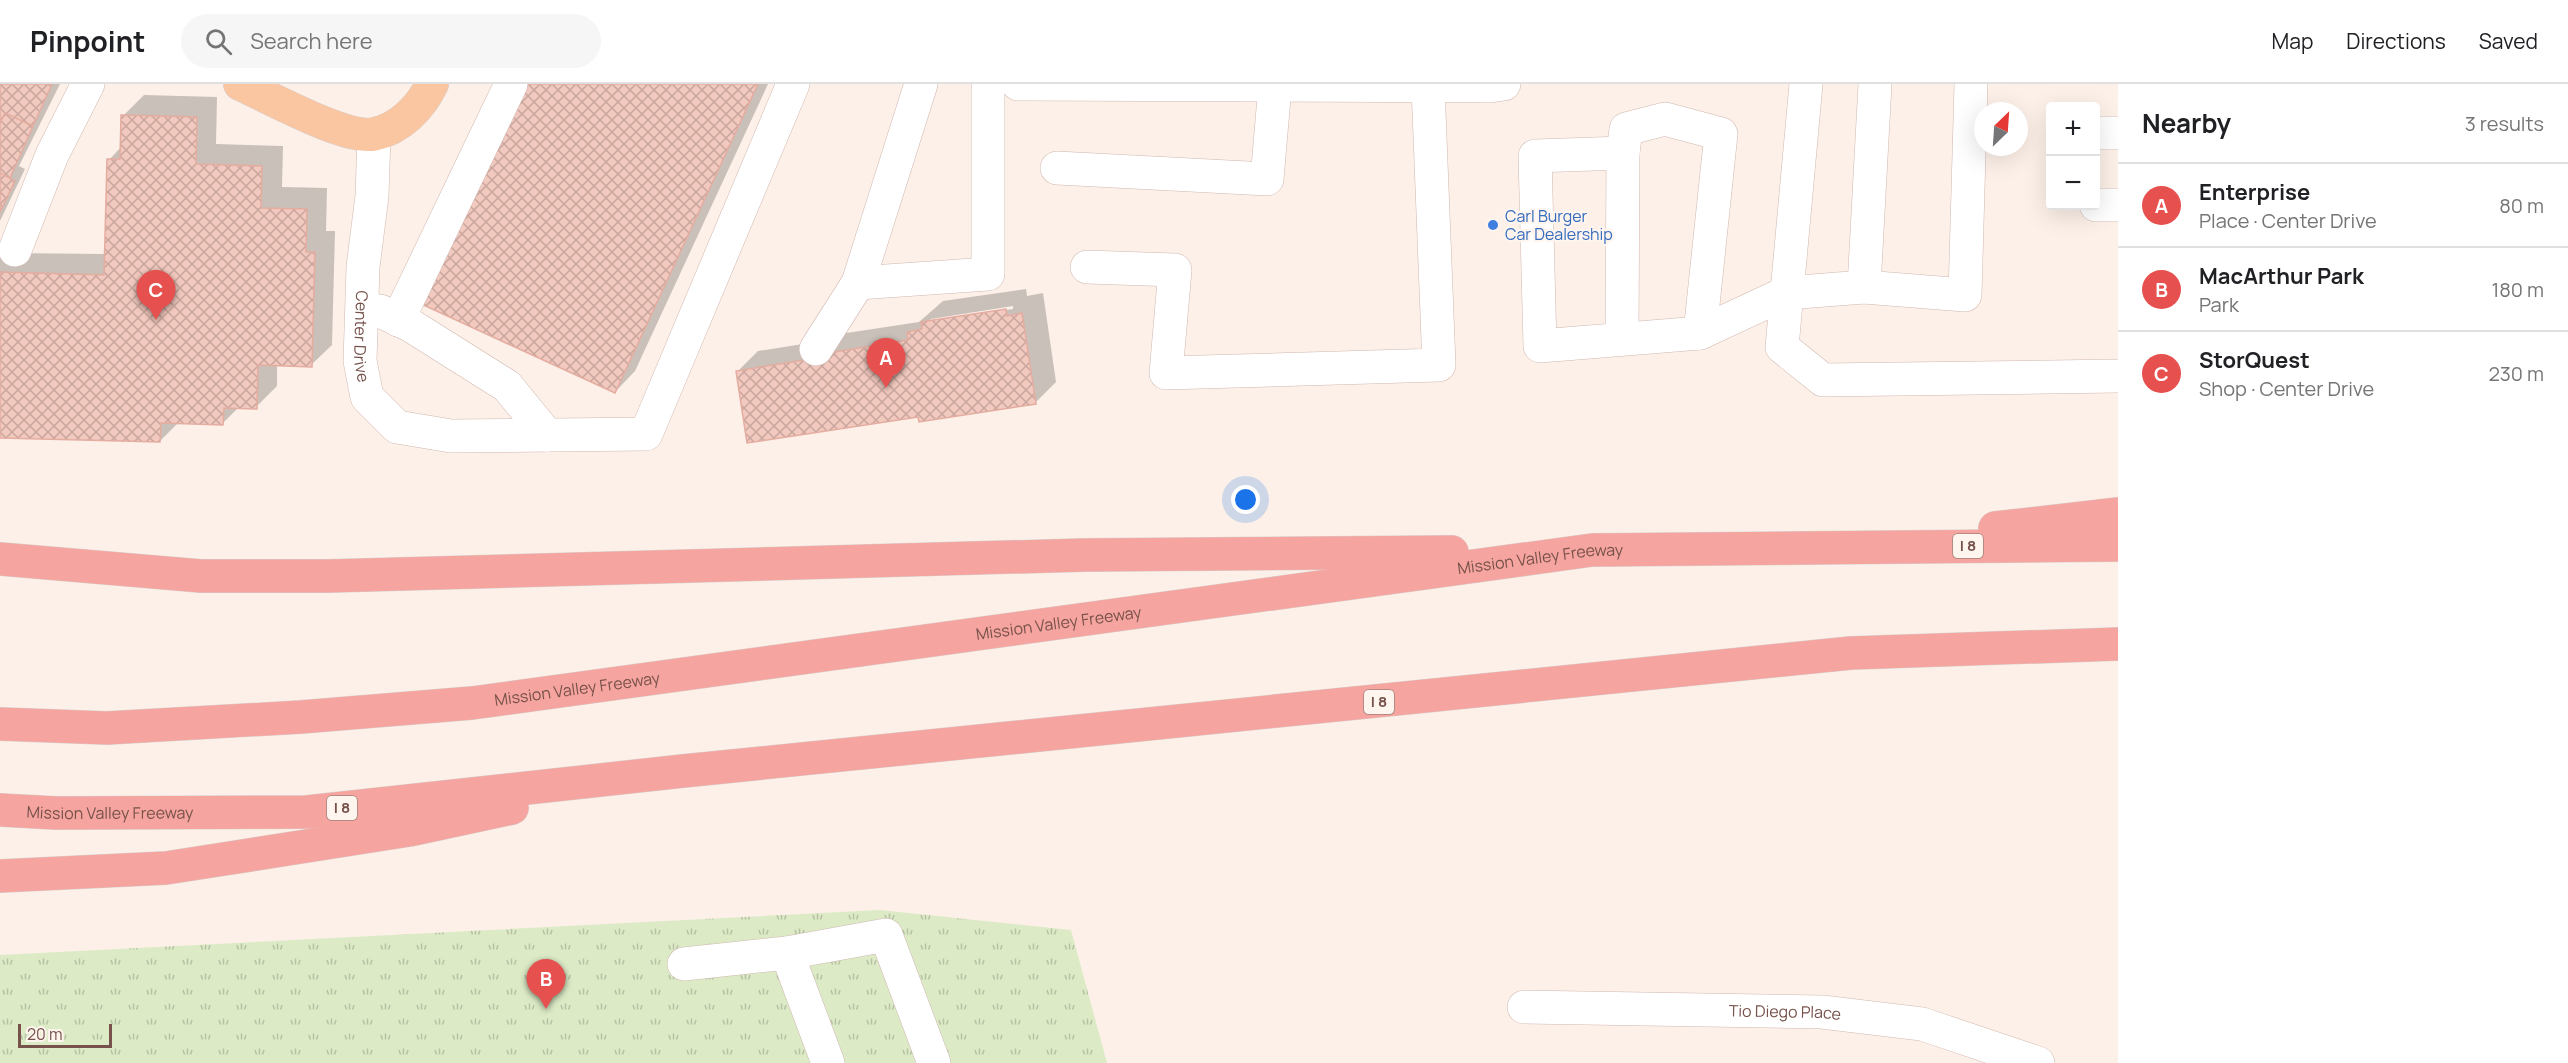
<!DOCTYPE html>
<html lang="en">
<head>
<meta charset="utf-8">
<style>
	body { margin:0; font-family:Manrope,sans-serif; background:#f6f6f6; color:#202124 }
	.controls { position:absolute; right:18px; top:18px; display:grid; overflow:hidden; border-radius:6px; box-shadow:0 6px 24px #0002 }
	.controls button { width:54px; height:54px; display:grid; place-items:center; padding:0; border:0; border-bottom:2px solid #e0e0e0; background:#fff; color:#202124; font:30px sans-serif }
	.compass { position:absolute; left:1974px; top:18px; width:54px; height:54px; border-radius:50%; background:#fff; box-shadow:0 6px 24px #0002; rotate:25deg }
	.scale { position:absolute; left:18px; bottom:15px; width:94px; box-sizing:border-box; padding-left:6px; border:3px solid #77524b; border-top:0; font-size:16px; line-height:21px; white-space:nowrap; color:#77524b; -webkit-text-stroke:4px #fff5ef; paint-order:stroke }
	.you { position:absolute; left:1246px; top:416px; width:21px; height:21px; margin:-15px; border:4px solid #fff; border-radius:50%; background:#1a73e8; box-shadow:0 0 0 9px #1a73e833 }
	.badge { display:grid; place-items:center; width:39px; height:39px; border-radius:50%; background:#e6504e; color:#fff; font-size:20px; font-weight:700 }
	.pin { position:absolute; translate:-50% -50px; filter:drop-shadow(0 2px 3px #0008) }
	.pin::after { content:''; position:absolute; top:32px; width:21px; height:18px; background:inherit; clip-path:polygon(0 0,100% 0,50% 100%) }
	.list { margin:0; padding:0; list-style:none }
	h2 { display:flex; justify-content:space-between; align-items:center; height:78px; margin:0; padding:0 24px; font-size:26px }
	h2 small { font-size:20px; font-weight:400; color:#757577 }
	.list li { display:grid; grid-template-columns:39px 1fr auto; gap:18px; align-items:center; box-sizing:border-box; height:84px; padding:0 24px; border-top:2px solid #e0e0e0 }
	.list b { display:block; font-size:22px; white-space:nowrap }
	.list p { margin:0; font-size:20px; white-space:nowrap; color:#757577 }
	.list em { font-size:20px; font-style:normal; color:#757577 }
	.icon { flex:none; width:33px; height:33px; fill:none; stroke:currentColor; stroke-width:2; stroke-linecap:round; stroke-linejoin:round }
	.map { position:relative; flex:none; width:2118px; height:979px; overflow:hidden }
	header { display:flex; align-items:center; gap:36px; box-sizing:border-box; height:84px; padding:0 30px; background:#fff; border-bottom:2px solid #e0e0e0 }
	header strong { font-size:28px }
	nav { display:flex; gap:33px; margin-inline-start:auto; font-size:21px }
	.search { width:420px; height:54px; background:#f6f6f6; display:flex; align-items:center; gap:15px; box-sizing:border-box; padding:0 21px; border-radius:33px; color:#757577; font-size:22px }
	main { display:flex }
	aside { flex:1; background:#fff }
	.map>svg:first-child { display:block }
	.park { fill:url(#park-tufts) }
	.shadow { fill:#0003; fill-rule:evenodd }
	.building { fill:url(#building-cross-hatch); stroke:#e5aca0; stroke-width:1.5 }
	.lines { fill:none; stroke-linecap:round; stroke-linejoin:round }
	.minor-casing { stroke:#d1b8b0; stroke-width:34 }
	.major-casing { stroke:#d9cfcd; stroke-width:34 }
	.highway-casing { stroke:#d9cfcd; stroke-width:34 }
	.minor { stroke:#fff; stroke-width:33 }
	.major { stroke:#fac6a1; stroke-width:33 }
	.highway { stroke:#f6a49f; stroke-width:33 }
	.shop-dot { fill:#3f7fe0; stroke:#fff5ef; stroke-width:2 }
	.labels { text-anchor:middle; stroke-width:4.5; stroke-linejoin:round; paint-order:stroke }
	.shield { fill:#fff5ef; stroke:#a0837c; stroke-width:1.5 }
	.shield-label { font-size:15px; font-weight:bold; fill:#77524b }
	.shop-label { font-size:16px; fill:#366cbe; stroke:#fff5ef; text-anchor:start }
	.street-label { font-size:16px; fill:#77524b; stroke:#fff5ef }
</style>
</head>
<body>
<header>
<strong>Pinpoint</strong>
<div class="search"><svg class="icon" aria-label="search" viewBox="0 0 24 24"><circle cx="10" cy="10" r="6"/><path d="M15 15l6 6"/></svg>Search here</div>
<nav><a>Map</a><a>Directions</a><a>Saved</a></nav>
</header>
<main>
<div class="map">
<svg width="2118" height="979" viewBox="0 0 2118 979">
	<defs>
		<pattern id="park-tufts" width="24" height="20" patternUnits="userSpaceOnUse" patternTransform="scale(1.5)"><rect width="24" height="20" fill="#dcebc6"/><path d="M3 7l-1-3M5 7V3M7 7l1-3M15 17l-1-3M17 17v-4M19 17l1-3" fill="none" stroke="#b7c1a3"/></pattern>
		<pattern id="building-cross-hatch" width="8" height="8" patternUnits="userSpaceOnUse" patternTransform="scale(1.5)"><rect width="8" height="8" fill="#f2c9bf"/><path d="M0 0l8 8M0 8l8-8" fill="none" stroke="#c9a69d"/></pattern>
	</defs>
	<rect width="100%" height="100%" fill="#fcf0e8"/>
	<path class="park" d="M880 826 1071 846 1107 979H0V871Z"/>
	<path class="shadow" d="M0 0H60L19 82 25 85 0 137Z
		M525 0H768L635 287 615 308Z
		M144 11 217 13 216 60 283 62 282 103 327 104 326 147H335L332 261 311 281 277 280V302L256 323H239L223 339 179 338 160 357 0 352V169L106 170 109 76 122 62 123 32Z
		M1026 205 1027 212 1043 209 1056 298 1035 319 920 331 737 288 758 267 822 257 827 252 919 238 943 217ZM1013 222V225L927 238 931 235Z"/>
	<path class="building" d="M0 0H52L33 42 5 29 0 39Z
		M523 0H758L615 309 421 220Z
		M5 29 33 42 10 94 0 89V39Z
		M121 31 197 33 196 80 262 82 261 124 307 125 306 168H315L312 283 258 281 257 325 224 324 223 341 161 339 160 358 0 354V188L104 191 107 75H120Z
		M0 89 15 97 0 128Z
		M1006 225 1007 232 1022 229 1036 320 919 338 918 333 747 359 736 287 805 276 804 273 908 256 907 248 922 245 921 238Z"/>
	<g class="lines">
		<defs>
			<g id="minor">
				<path d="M1018 0 1490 2 1504 0"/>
				<path d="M1806 0 1782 263 1823 296 2118 292"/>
				<path d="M2096 49H2118"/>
				<path id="s1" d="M374 51 372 112 363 183 360 277 367 313 397 343 451 352 646 350 793 0"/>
				<path d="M1623 69 1626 45 1665 35 1721 50 1700 249"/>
				<path d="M1057 84 1267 95 1275 2"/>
				<path d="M2096 121H2118"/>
				<path d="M15 166 52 71 88 0"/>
				<path d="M1087 183 1175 186 1166 289 1439 281 1428 2"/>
				<path d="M858 199 988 190V0"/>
				<path d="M1864 203 1875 0"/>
				<path d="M380 227 410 241 507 302 547 351"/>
				<path d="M398 236 511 0"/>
				<path d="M1622 255 1623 69 1535 72 1540 262 1700 249 1786 209 1864 203 1965 211 1971 0"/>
				<path d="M816 265 858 199 921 0"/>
				<path d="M787 869 828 979"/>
				<path d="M684 880 787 869 886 851 934 979"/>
				<path id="s2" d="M1524 923 1822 928 1922 940 2038 979"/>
			</g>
			<path id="major" d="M240 0C269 13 346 56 374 50 400 45 421 23 432 0"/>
			<g id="highway">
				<path d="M1995 444 2118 430"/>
				<path d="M0 475 201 492H328L1085 471 1452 468"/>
				<path id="s3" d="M0 640 107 644 301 633 472 619 1592 466 2118 461"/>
				<path id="s4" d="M0 726 56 729 307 728 683 687 1851 569 2118 560"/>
				<path d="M0 792 166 784 409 746 512 724"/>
			</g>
		</defs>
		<use href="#minor" class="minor-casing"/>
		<use href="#major" class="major-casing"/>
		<use href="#highway" class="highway-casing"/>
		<use href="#minor" class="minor"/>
		<use href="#major" class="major"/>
		<use href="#highway" class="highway"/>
	</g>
	<circle class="shop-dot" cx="1493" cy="141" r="6"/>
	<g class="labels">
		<g class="shield">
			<rect x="1953" y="450" width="30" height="24" rx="4.5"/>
			<rect x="1364" y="606" width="30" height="24" rx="4.5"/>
			<rect x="327" y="712" width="30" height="24" rx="4.5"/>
		</g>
		<g class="shield-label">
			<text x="1968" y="467">I 8</text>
			<text x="1379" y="623">I 8</text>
			<text x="342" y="729">I 8</text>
		</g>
		<g class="shop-label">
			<text x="1505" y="138">Carl Burger<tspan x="1505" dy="18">Car Dealership</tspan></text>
		</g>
		<g class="street-label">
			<text dy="6" stroke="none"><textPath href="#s1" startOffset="202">Center Drive</textPath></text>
			<text dy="6" stroke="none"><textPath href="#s3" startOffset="1551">Mission Valley Freeway</textPath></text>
			<text dy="6" stroke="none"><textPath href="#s3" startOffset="1065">Mission Valley Freeway</textPath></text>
			<text dy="6" stroke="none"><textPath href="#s3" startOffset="579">Mission Valley Freeway</textPath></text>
			<text dy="6" stroke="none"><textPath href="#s4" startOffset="110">Mission Valley Freeway</textPath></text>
			<text dy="6" stroke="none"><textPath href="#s2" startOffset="261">Tio Diego Place</textPath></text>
		</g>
	</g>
</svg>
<div class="controls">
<button>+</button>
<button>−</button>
</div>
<svg class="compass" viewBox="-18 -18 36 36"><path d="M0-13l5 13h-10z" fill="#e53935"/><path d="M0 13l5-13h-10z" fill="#757577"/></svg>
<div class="scale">20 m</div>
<div class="you"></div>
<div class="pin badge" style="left:886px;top:304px">A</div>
<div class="pin badge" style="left:546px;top:925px">B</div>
<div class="pin badge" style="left:156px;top:236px">C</div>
</div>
<aside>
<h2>Nearby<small>3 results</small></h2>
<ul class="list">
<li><span class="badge">A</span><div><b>Enterprise</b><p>Place · Center Drive</p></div><em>80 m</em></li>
<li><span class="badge">B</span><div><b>MacArthur Park</b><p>Park</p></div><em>180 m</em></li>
<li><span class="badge">C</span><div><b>StorQuest</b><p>Shop · Center Drive</p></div><em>230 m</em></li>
</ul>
</aside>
</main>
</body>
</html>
